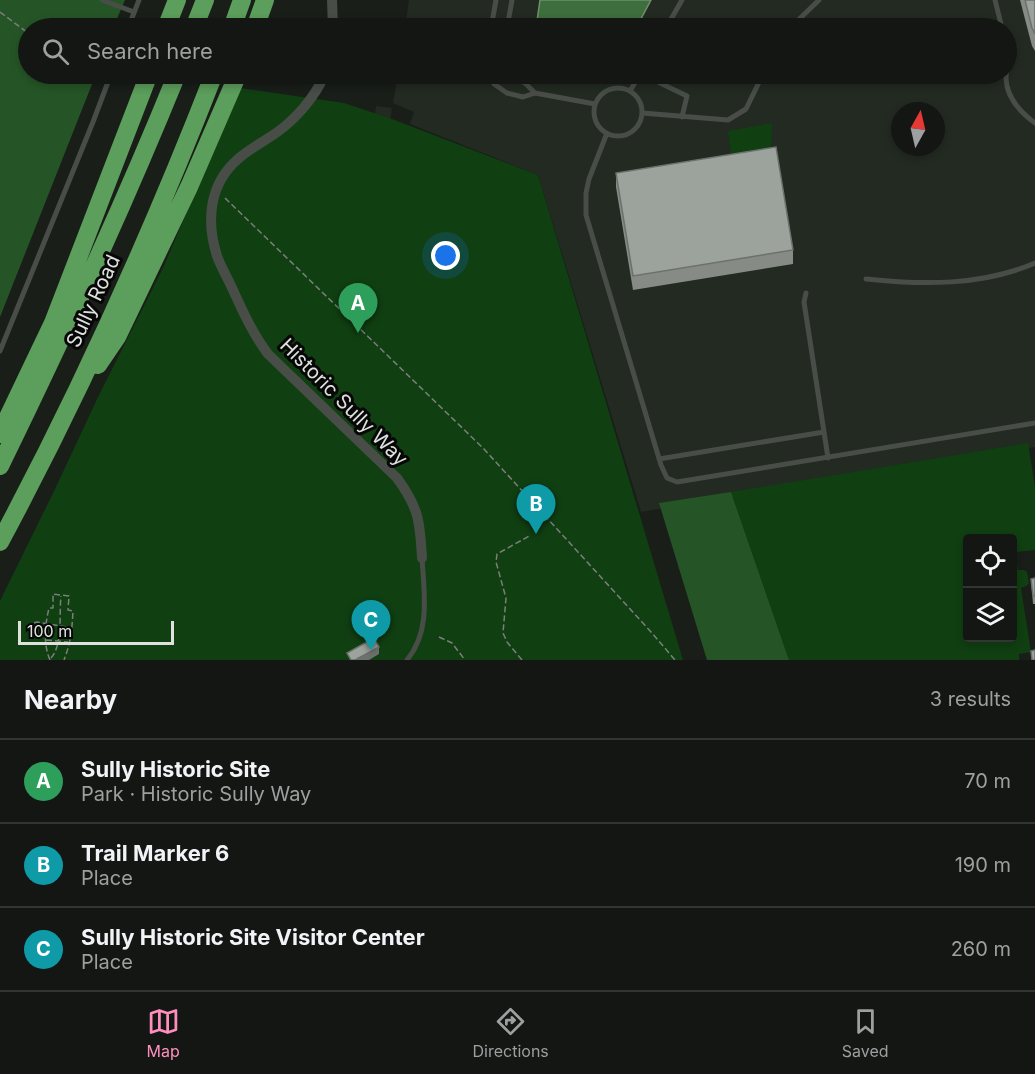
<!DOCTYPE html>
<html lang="en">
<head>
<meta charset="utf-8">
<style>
	body { margin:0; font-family:Inter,sans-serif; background:#1c1f1c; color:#f1f3f6 }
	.controls { position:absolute; right:18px; bottom:18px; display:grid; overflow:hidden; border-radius:6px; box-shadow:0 3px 9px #0003 }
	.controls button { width:54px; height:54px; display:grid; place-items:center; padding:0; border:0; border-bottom:2px solid #323533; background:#131613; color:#f1f3f6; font:30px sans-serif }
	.compass { position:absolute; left:891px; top:102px; width:54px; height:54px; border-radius:50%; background:#131613; box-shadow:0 3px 9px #0003; rotate:8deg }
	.scale { position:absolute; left:18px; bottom:15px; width:156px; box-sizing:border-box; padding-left:6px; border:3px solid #dee1de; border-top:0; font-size:16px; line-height:21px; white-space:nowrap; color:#dee1de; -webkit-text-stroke:4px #060706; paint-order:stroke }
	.you { position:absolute; left:446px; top:256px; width:21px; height:21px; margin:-15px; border:4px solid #fff; border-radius:50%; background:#1a73e8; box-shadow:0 0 0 9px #1a73e833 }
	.badge { display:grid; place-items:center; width:39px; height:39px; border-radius:50%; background:#fd8ebe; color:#fff; font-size:20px; font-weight:700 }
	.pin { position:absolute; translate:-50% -50px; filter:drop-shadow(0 2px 3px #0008) }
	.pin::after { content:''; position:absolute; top:32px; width:21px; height:18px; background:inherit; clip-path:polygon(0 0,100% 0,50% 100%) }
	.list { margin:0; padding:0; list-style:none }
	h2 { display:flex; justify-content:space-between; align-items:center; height:78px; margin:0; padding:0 24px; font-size:26px }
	h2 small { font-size:20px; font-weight:400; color:#9d9fa0 }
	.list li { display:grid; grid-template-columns:39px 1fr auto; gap:18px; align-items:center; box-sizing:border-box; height:84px; padding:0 24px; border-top:2px solid #323533 }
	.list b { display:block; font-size:22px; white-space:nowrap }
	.list p { margin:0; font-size:20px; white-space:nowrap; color:#9d9fa0 }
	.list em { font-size:20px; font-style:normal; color:#9d9fa0 }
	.icon { flex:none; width:33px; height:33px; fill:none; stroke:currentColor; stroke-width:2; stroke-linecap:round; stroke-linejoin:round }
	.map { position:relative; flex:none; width:1035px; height:660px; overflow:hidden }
	.search { position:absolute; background:#131613; box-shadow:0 3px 9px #0003; left:18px; right:18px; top:18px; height:66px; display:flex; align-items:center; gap:15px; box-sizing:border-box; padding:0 21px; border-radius:33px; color:#9d9fa0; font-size:22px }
	.sheet { height:330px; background:#131613 }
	nav { display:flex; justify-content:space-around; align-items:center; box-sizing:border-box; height:84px; border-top:2px solid #323533; background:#131613; font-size:16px; color:#9d9fa0 }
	nav a { display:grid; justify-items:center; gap:3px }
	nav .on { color:#fd8ebe }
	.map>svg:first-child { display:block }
	.built { fill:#222a21; fill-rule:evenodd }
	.green { fill:#103f12; fill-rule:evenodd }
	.forest { fill:#255526 }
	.water { fill:#3e6e3d; stroke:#6e906d; stroke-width:1.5 }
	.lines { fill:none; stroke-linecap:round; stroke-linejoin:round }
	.path { stroke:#7b7f7b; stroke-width:1.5; stroke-dasharray:6 3; stroke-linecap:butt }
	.service { stroke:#484d48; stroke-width:5 }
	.minor { stroke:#484d48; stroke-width:10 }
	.motorway { stroke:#5c9e5b; stroke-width:18 }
	.wall { fill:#868b86 }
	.shaded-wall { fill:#6d716d }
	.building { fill:#9ca29c; stroke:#6d716d; stroke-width:1.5 }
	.labels { text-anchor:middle; stroke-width:6; stroke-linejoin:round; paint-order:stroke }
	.street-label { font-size:20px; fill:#dee1de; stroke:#060706 }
</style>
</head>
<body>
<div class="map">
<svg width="1035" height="660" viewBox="0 0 1035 660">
	<rect width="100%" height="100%" fill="#191e19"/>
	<path class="built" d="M409 0H1035V447L641 512 538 175 410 124 414 112 393 103 398 74H1006V28H405ZM900 111H936V147H900Z
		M376 106 392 108 383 167 367 164Z"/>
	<path class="green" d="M240 88 344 103 392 119 538 175 683 660H0V601L56 487 98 397 163 268Z
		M772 123 771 154 731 155 728 131Z
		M1028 443 1035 487V550L1015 552 1018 570H1024L1027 572 1029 583 1026 586 1021 588 1031 652 1019 654V660H789L731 492ZM968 538H1012V638H968Z"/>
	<path class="forest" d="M0 0H125L113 28H28V74H96L0 317Z
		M731 492 789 660H707L659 503Z"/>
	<path class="water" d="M540 0H651L636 28H536Z"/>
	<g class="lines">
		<path class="path" d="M0 12 28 33
			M86 74 100 83
			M225 198 483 448 652 633 675 660
			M34 623 37 622 72 628
			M439 637 452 643 465 660
			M46 640 68 642
			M51 658C63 645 59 613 61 596
			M50 660C43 644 45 625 49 608H53V594L69 596 68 610 73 611C72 629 71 642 64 660
			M522 660 507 642 503 633 506 598 496 562 497 554 531 535"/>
		<path class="service" d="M102 0 134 12
			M995 0 1002 28
			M128 28 139 0
			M491 28 496 0
			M507 28 512 0
			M666 28 682 0
			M790 28 819 0
			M1006 49C1009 59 1006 69 1006 79 1007 98 1020 112 1035 123
			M489 74 494 84 507 93 523 97 535 93 595 104
			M505 74 525 83 535 93
			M660 83 687 96 682 117
			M594 112a24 24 0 1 1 48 0a24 24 0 1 1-48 0Z
			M630 91 640 74
			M642 113 728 120 746 109 763 74
			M607 133 589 179 586 193V215L661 465 667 478 677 482 1035 423
			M866 279C922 285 982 286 1035 263
			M806 293 804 302 828 458
			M0 351 93 122 111 74
			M659 459 824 432
			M407 660C431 631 424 593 422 558"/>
		<path class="minor" d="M332 0 333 28
			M325 74C315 97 296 119 276 133 263 142 249 149 238 159 209 184 206 221 217 256 221 267 228 279 233 290 243 312 253 334 268 354L397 478C419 508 420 522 422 558"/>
		<path class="motorway" d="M166 28 177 0
			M194 28 205 0
			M232 28 242 0
			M255 28 265 0
			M98 365 117 337 189 187 238 74
			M0 434 53 323 149 74
			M0 466C63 337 123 207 177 74
			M0 542C81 391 152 233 214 74"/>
	</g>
	<path class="wall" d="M1020 0H1035V51L1032 46Z
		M616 173 793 250V264L633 290 616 187Z
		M1035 578V604H1033L1031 579Z"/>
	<path class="shaded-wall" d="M379 647V654L369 660H355Z"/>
	<path class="building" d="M1025 0H1035V34L1032 28Z
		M776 147 793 250 633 276 616 173Z
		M1035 578V596H1033L1031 579Z
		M374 638 379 647 355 660H351L347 653Z
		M1035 650V660H1032L1031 651Z"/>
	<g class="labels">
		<g class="street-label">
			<text transform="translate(93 301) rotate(-65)" y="7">Sully Road</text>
			<text transform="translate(344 402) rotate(45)" y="7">Historic Sully Way</text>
		</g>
	</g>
</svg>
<div class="controls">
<button><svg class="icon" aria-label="locate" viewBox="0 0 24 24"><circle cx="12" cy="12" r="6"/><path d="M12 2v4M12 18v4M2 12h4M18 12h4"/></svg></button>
<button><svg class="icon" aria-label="layers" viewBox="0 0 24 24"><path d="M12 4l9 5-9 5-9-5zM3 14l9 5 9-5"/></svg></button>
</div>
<svg class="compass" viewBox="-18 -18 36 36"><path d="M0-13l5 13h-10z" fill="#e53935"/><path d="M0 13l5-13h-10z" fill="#9d9fa0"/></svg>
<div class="scale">100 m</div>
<div class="you"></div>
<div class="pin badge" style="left:358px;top:333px;background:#2e9e5b">A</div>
<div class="pin badge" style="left:536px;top:534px;background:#0f9aa8">B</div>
<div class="pin badge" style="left:371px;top:650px;background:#0f9aa8">C</div>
<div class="search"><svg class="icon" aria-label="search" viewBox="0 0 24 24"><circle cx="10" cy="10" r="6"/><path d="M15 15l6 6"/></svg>Search here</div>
</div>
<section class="sheet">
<h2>Nearby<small>3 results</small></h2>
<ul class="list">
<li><span class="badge" style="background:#2e9e5b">A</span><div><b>Sully Historic Site</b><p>Park · Historic Sully Way</p></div><em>70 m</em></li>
<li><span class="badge" style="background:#0f9aa8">B</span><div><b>Trail Marker 6</b><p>Place</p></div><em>190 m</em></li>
<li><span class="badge" style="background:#0f9aa8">C</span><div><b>Sully Historic Site Visitor Center</b><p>Place</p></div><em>260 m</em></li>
</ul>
</section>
<nav>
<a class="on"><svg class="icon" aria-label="map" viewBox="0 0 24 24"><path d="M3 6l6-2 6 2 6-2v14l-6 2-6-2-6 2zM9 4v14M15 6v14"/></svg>Map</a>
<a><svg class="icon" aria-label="directions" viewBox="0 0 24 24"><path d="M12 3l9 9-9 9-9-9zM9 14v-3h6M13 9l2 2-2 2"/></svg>Directions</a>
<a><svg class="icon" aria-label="saved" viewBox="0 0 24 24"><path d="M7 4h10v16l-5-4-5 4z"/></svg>Saved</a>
</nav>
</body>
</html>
